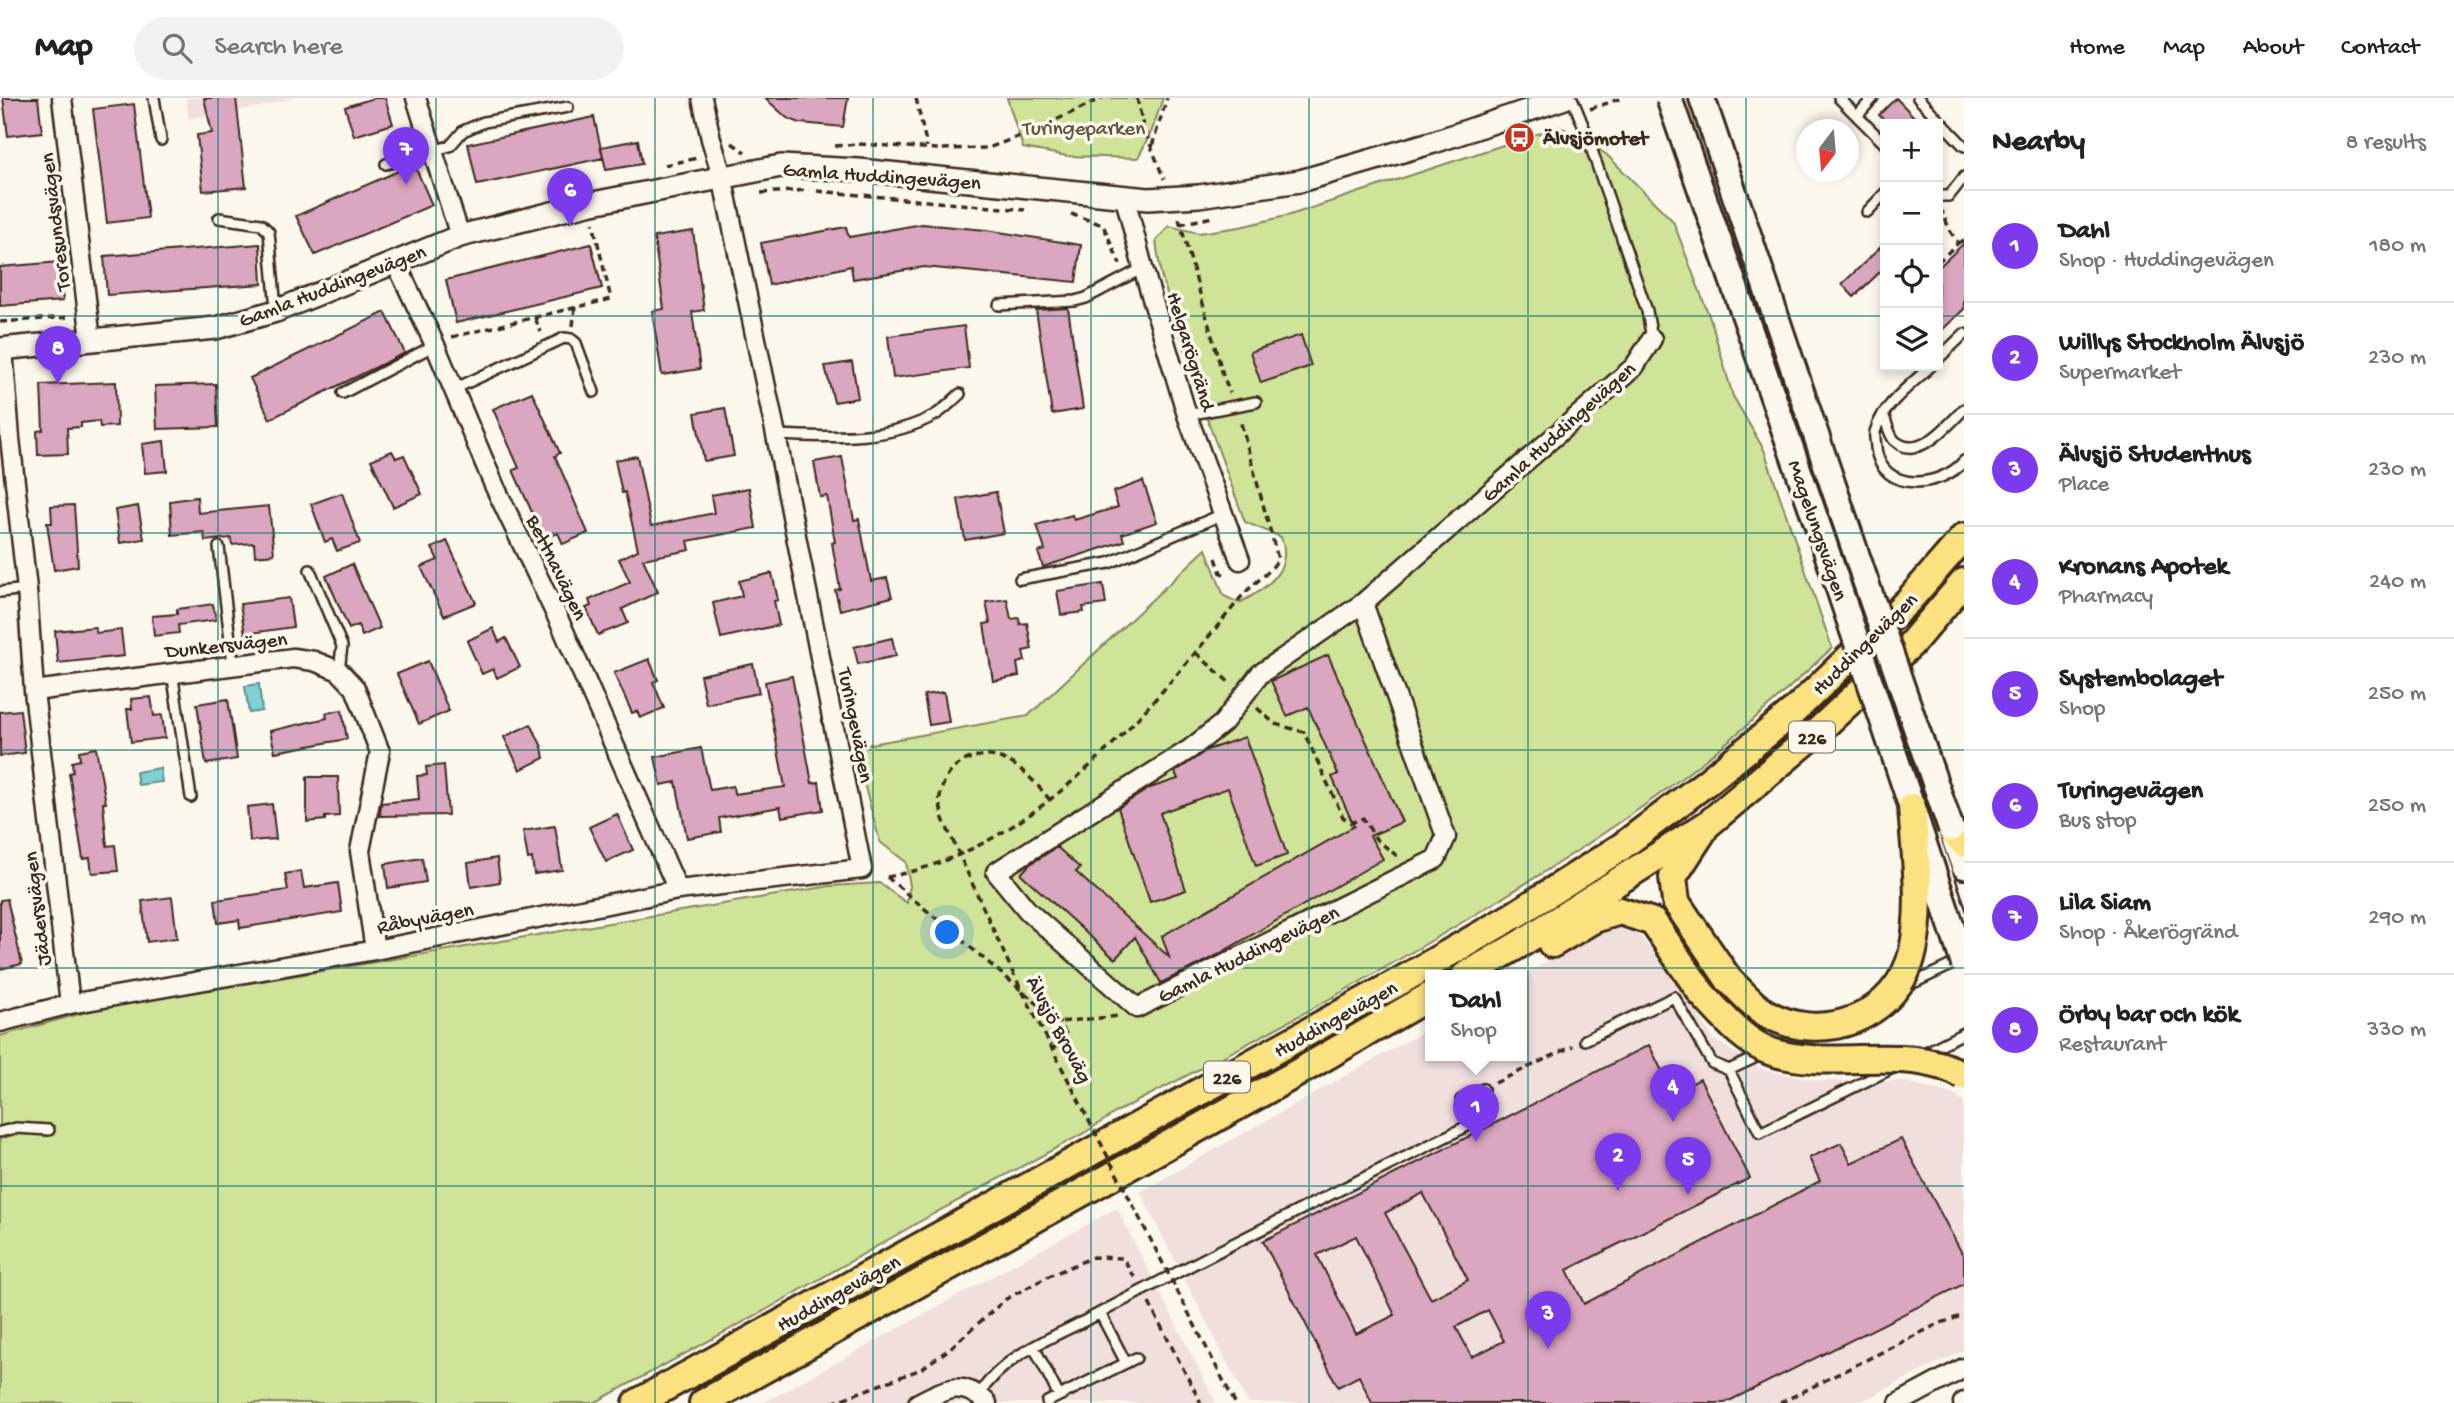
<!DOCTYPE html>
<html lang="en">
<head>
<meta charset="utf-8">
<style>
	body { margin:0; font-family:"Gochi Hand",sans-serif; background:#f2f2f2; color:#222 }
	.controls { position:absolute; right:21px; top:21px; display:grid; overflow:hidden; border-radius:0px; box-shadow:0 4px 10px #0003 }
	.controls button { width:63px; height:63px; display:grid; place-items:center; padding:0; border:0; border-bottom:2px solid #e0e0e0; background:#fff; color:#222; font:35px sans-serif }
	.compass { position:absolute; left:1796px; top:21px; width:63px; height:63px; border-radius:50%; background:#fff; box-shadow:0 4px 10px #0003; rotate:196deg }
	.you { position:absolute; left:948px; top:835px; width:24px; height:24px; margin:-18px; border:5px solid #fff; border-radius:50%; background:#1a73e8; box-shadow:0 0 0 10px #1a73e833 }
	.badge { display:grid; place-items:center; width:46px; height:46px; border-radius:50%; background:#7c3aed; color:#fff; font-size:23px; font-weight:700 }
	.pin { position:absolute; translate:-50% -58px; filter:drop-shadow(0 2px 4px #0008) }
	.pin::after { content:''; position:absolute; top:37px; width:24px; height:21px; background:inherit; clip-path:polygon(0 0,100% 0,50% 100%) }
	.popup { position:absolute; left:1425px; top:872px; width:102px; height:91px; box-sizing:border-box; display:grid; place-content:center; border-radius:0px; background:#fff; filter:drop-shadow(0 2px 5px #0005); font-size:23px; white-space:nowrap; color:#767676 }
	.popup b { font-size:26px; color:#222 }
	.popup::after { content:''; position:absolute; left:50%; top:100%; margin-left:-14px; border:14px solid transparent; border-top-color:#fff }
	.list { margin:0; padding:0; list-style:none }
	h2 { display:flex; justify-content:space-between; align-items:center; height:91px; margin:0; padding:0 28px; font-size:30px }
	h2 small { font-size:23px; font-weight:400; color:#767676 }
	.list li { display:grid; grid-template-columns:46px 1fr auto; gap:21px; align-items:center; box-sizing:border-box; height:112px; padding:0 28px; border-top:2px solid #e0e0e0 }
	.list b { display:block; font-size:26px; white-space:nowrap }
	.list p { margin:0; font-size:23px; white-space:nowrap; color:#767676 }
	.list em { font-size:23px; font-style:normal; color:#767676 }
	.icon { flex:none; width:38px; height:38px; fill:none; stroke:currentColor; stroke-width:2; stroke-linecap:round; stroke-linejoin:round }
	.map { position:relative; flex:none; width:1964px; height:1305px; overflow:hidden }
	header { display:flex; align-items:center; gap:42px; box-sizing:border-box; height:98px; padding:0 35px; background:#fff; border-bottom:2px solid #e0e0e0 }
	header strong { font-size:33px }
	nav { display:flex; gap:38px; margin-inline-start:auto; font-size:24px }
	.search { width:490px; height:63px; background:#f2f2f2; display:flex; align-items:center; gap:18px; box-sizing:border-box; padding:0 24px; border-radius:38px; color:#767676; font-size:26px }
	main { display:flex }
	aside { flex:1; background:#fff }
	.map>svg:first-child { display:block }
	.built { fill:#f1dfde }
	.green { fill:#cfe499; stroke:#85875c; stroke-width:2 }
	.water { fill:#7fd0d6; stroke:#648e8c; stroke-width:2 }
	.building { fill:#dba6bf; stroke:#3b2a1e; stroke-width:2; fill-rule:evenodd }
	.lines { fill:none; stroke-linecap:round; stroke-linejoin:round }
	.service-casing { stroke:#3b2a1e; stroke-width:14 }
	.minor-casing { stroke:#3b2a1e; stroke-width:23 }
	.tertiary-casing { stroke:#3b2a1e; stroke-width:26 }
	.secondary-casing { stroke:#3b2a1e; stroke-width:30 }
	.primary-casing { stroke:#3b2a1e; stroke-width:32 }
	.path { stroke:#3b2a1e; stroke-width:3.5; stroke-dasharray:7 5; stroke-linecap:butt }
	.service { stroke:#fbf7ec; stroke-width:9 }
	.minor { stroke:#fbf7ec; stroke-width:18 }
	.tertiary { stroke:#fbf7ec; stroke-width:21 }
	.secondary { stroke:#fbf7ec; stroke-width:24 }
	.primary { stroke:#fbe180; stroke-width:26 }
	.secondary-bridge-casing { stroke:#3b2a1e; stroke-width:30; stroke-linecap:butt }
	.primary-bridge-casing { stroke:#3b2a1e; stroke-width:32; stroke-linecap:butt }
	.path-bridge { stroke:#3b2a1e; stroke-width:3.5; stroke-dasharray:7 5; stroke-linecap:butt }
	.secondary-bridge { stroke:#fbf7ec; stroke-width:24 }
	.primary-bridge { stroke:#fbe180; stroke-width:26 }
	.grid { fill:none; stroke:#0f766e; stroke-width:2; stroke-opacity:0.55 }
	.labels { text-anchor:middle; stroke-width:7; stroke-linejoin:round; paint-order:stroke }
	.shield { fill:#fbf7ec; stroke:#75685c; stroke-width:2 }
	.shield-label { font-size:19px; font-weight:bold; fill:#3b2a1e }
	.park-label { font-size:21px; fill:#60583d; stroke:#fbf7ec }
	.poi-label { font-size:21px; font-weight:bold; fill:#3b2a1e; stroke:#fbf7ec; text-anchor:start }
	.street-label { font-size:21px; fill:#3b2a1e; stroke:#fbf7ec }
</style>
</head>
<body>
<header>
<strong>Map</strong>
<div class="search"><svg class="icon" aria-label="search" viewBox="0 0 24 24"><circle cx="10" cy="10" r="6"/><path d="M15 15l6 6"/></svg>Search here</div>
<nav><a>Home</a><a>Map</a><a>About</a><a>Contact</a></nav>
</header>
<main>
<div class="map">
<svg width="1964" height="1305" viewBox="0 0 1964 1305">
	<rect width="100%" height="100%" fill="#fbf7ec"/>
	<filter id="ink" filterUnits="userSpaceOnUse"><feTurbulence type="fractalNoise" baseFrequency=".0143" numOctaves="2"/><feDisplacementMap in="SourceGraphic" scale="14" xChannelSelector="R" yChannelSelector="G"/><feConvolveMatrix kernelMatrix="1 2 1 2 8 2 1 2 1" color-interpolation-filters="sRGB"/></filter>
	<g filter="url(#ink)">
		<path class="built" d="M186 0H292L264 8 189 21Z
			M1607 830 1636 834 1683 890 1713 941 1764 972 1822 983H1903L1956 997 1964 1005V1252L1858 1305H1248L1140 1094 1430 930V958H1522V878Z
			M1117 1110 1216 1305H763Z"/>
		<path class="green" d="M1007 0H1163L1152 32 1138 60 1067 58 1023 50Z
			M1558 29 1573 34 1607 57 1673 123 1711 223 1733 298 1764 352 1832 550C1788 591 1744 632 1696 669 1632 719 1563 763 1494 805 1372 880 1246 948 1118 1013L1086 1034 933 1116 764 1213 594 1305H0V938L101 910 830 788 879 785 907 805 910 788 906 764 880 744 854 649 1028 618 1206 451 1224 498 1239 505C1265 492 1294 472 1281 439L1245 424 1210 329 1161 177 1156 143 1169 128 1199 135 1240 129 1290 117Z"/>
		<path class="water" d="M259 586 262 613 249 615 245 588Z
			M160 670 162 684 138 687 136 674Z"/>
		<path class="building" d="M3 0H38L42 34 8 38Z
			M204 0H236L246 89 203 93 197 37 212 35Z
			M374 0H385L393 26 354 38 345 9Z
			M765 0H848L843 29 800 25 787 20Z
			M1896 0 1921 26H1888L1879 17Z
			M134 6 148 120 107 125 93 11Z
			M594 19 603 60 477 87 468 46Z
			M638 42 642 66 606 72 601 49Z
			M414 66 432 107 315 157 296 118Z
			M922 126 986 132 1081 147 1076 184 924 169 853 181 851 168 769 187 761 145 846 129 849 139Z
			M693 133 704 212 692 214 700 271 662 277 652 213 664 211 654 139Z
			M1885 145V169L1854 199 1842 186Z
			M1964 145V211L1938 236V170Z
			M260 146 262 186 107 197 104 158Z
			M591 146 602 190 456 225 446 182Z
			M60 164 63 203 0 208V169Z
			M1068 210 1083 311 1052 316 1036 212Z
			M385 214 405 255 270 321 250 280Z
			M964 228 969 270 893 280 888 238Z
			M1301 237 1311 268 1261 285 1250 254Z
			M852 264 858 300 834 304 825 268Z
			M116 284 117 328 100 329 99 323 81 325V329L67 330 68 356 38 357 37 333 43 332 41 287Z
			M216 286 218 329 157 331 155 288Z
			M532 294 560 355 555 358 588 435 563 446 558 435 544 441 513 372 519 370 493 311Z
			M725 310 734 358 704 363 695 315Z
			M164 343 167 373 145 375 142 346Z
			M392 353 396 360 404 357 422 396 393 409 371 362Z
			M637 358 651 428 714 415 711 397 749 390 756 430 688 443 690 452 643 461 658 494 622 511 628 525 598 537 586 510 591 508 589 502 630 484 619 461 638 452 625 394 622 395 615 362Z
			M842 359 854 422 859 421 871 483 887 480 892 499 840 512 835 492 840 491 832 445 835 444 827 398 820 399 814 364Z
			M1143 383 1157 424 1122 436 1124 443 1043 469 1038 454 1045 452 1037 427 1072 417 1074 422 1118 409 1113 394Z
			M996 394 1004 435 965 442 958 401Z
			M342 395 360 445 337 453 332 441 325 444 311 406Z
			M197 399 198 415 269 408 274 456 255 458 254 445 232 447 231 440 205 443 204 434 172 437 170 403Z
			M74 407 78 468 54 472 47 425H52L51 408Z
			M138 408 144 441 120 445 115 412Z
			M447 443 476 505 444 518 421 469 438 462 432 450Z
			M352 466 380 530 362 538 358 527 349 531 326 478Z
			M772 475 778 502 774 503 779 527 721 540 713 505 742 498 739 483Z
			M1103 486 1106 506 1083 509 1084 514 1061 517 1057 493Z
			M289 500 293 529 245 536 240 506Z
			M1007 501 1011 521 1019 520 1020 526 1027 525 1032 551 1023 553 1025 563 1017 565 1019 578 993 583 984 526 990 525 986 504Z
			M213 506 216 522 178 527 179 535 154 538 152 518 177 516V511Z
			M95 529 96 535 121 532 124 558 58 565 55 533Z
			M493 530 499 544 506 540 520 569 497 580 493 571 482 576 467 543Z
			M892 540 896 558 858 566 854 549Z
			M1328 557 1402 724 1370 738 1383 761 1212 860 1161 885 1135 839 1115 861 1021 776 1029 767 1057 749 1080 770 1076 774 1169 859 1162 838 1354 728 1332 679 1338 676 1308 609 1287 618 1271 583Z
			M649 561 658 582 653 584 664 610 640 620 637 613 632 615 614 575Z
			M428 563 449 613 419 626 397 576Z
			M753 566 759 595 706 606 700 577Z
			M792 578 812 685 819 684 823 712 782 719 780 709 719 720 721 734 687 740 676 684 661 687 655 659 701 650 710 692 733 688 734 696 785 689 765 584Z
			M944 594 949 624 929 627 924 597Z
			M151 599 154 618 162 617 165 640 131 644 127 611H132L131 601Z
			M228 601 237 661 206 666 197 606Z
			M20 612 25 655 0 658V614Z
			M342 612 347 641 275 654 270 633 327 620 326 615Z
			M531 626 542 649 544 660 520 672 504 639Z
			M1245 639 1287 757 1256 768 1228 690 1160 715 1186 792 1150 804 1118 710 1150 690 1178 681 1175 674 1207 652Z
			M96 650 106 705H103L107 748 115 747 118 773 92 775 90 760 83 761 69 675 73 674 72 664 80 662 79 653Z
			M444 667 448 717 380 718 381 705 419 701 417 678 427 677 426 669Z
			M307 679H338L339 718 325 719V722L307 724Z
			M272 706 276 741 250 743 247 709Z
			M617 716 633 752 606 764 589 729Z
			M555 728 562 772 534 776 532 760 528 761 523 733Z
			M422 760 426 784 388 790 385 766Z
			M497 760 500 784 471 789 468 765Z
			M301 773 304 790 338 785 342 814 240 830 239 822 218 825 215 802 288 792 285 776Z
			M172 799 177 840 147 844 142 803Z
			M7 801 22 866 0 871V802Z
			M1649 947 1673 995 1700 981 1750 1080 1567 1172 1584 1206 1820 1083 1809 1060 1841 1045 1851 1065 1901 1041 1964 1159V1186L1725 1305H1372L1359 1278 1338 1289 1263 1143ZM1423 1095 1468 1182 1431 1201 1385 1115ZM1356 1138 1395 1217 1356 1236 1317 1157ZM1488 1212 1504 1243 1472 1259 1456 1229Z"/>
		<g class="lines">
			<defs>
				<path id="service" d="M154 0 161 42
					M1572 0 1585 32 1647 213 1652 241
					M1839 0 1885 46
					M1918 0 1964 48
					M1857 18 1873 0
					M386 66 450 48 463 33 484 24 568 9
					M1938 98H1949L1964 79
					M1867 114 1885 95
					M219 120 261 126 269 134 276 211
					M999 207 1075 203 1086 200 1143 170
					M1938 261 1964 236
					M1931 268C1912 286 1882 307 1875 334 1874 339 1876 345 1876 350 1881 396 1942 390 1964 363
					M454 291 564 240 571 241 576 245 594 294
					M343 295 435 247
					M1883 316C1886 323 1889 336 1894 342 1918 365 1948 327 1964 311
					M1187 317 1256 304
					M776 337C829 339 887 344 935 317 944 312 952 303 960 296
					M219 449 233 566
					M310 472 342 548 339 573
					M1020 481 1109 465 1223 416
					M0 494 27 491
					M172 574 191 699
					M1921 698 1964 823
					M1905 889 1962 862
					M1585 942 1674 899 1712 965 1729 972
					M1778 949 1807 935
					M1763 956 1729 972 1760 1035 1893 970
					M1922 956 1964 935
					M0 1034 16 1030 49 1032
					M1100 1215 1126 1265
					M1034 1249 1059 1298
					M979 1297C1005 1254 1058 1238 1100 1215 1223 1149 1349 1088 1473 1025L1461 1002 1483 991
					M1047 1304 1136 1260"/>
				<path id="minor" d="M62 0 91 242
					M416 0 460 138
					M1125 100 1143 170 1187 317 1240 462
					M396 165 435 247 494 387 563 531 678 792
					M3 251 10 340 27 491 34 593 70 906
					M1363 505 1260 576 1223 625 1190 651 996 774 1028 813 1137 910 1436 761 1446 739 1363 505 1634 269 1652 241
					M34 593 293 560 314 563 339 573 355 590 380 654 360 753 375 852
					M0 924 70 906 375 852 678 792 862 771 776 337 722 78 711 41 702 0
					M918 1305C946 1291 962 1281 987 1305
					M1899 1305 1964 1270
					M1963 1305 1964 1304"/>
				<path id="tertiary" d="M0 251 216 230 276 213 460 138 588 106 781 68 859 72 1148 101 1199 98 1300 83 1434 44 1565 0"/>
				<path id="secondary" d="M1702 0 1863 476
					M1951 731 1964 768"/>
				<path id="primary" d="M1951 731 1964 746
					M1703 733 1673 779 1676 804 1729 882
					M1552 846 1594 821 1620 813 1653 824 1702 896
					M1465 878 1520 846 1708 726 1816 635 1911 546 1964 484
					M637 1305 1402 882 1513 818 1621 749 1707 684 1792 615 1909 502 1964 439
					M703 1305 1292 978 1430 898"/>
			</defs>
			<use href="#service" class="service-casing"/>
			<use href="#minor" class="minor-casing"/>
			<use href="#tertiary" class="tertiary-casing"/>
			<use href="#secondary" class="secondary-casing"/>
			<use href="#primary" class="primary-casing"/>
			<path class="path" d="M916 0 927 49
				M1137 0 1143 28 1164 81
				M1590 11 1622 0
				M732 45 745 54
				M835 48 858 46 937 51 988 50 1031 34 1102 0
				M1152 48 1167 0
				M665 67 698 60
				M817 93 1025 112
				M761 95 809 92
				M1071 116 1103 127 1120 166
				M1179 121 1223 277 1230 295
				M1180 126 1213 119
				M1958 145 1964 142
				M1938 164 1958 145 1950 133 1942 113
				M535 220 541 234
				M0 224 69 219
				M573 228 575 209
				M452 239 611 201 593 125
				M1216 460 1221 475 1228 478
				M1196 555 1231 586
				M1257 610 1275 626 1304 634 1343 719 1351 725 1363 720 1376 741 1397 758
				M887 779C1032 752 1136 627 1225 519 1233 510 1240 499 1249 491 1262 478 1268 477 1278 461L1240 322
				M887 779 1059 924 1120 918
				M1053 950 1069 941 1059 924
				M1495 985 1573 948
				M1149 1205 1201 1305
				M832 1305 921 1271 948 1252 1006 1201 1051 1177 1093 1159 1123 1160 1135 1180
				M1780 1305 1938 1226 1964 1217"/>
			<use href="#service" class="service"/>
			<use href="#minor" class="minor"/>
			<use href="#tertiary" class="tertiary"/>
			<use href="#secondary" class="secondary"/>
			<use href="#primary" class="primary"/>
			<defs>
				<path id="secondary-bridge" d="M1669 0 1822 440 1964 866
					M1863 476 1951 731"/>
				<path id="primary-bridge" d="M1729 882C1740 892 1751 906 1764 914 1821 949 1898 919 1913 853 1923 806 1915 756 1912 709
					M1702 896C1722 917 1743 944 1772 954 1834 974 1910 944 1964 978"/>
			</defs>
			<use href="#secondary-bridge" class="secondary-bridge-casing"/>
			<use href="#primary-bridge" class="primary-bridge-casing"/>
			<path class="path-bridge" d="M1050 702C1037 687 1024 670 1005 662 976 649 944 667 940 699 939 706 942 714 943 721L1013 875 1235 1305"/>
			<use href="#secondary-bridge" class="secondary-bridge"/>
			<use href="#primary-bridge" class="primary-bridge"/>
		</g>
	</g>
	<path class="grid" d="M218 0V1305M436 0V1305M655 0V1305M873 0V1305M1091 0V1305M1309 0V1305M1528 0V1305M1746 0V1305M0 218H1885M1938 218H1964M0 435H1964M0 652H1964M0 870H1964M0 1088H1964"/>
	<defs>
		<symbol id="bus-disc" viewBox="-11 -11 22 22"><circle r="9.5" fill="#c8321e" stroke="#fbf7ec"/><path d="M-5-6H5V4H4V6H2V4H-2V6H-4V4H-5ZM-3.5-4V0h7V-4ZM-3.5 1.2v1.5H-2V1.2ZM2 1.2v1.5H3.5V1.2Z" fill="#fff"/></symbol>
	</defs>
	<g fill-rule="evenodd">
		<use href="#bus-disc" x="1502" y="22" width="35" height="35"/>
	</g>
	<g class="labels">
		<g class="shield">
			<rect x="1789" y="623.5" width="46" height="31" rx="5"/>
			<rect x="1204" y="963.5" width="46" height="31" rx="5"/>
		</g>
		<g class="shield-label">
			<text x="1812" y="646">226</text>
			<text x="1227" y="986">226</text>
		</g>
		<g class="park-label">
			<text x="1084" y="36">Turingeparken</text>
		</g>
		<g class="poi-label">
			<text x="1543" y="46">Älvsjömotet</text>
		</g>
		<g class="street-label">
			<text transform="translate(882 77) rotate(4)" y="7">Gamla Huddingevägen</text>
			<text transform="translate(54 124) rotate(-97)" y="7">Toresundsvägen</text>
			<text transform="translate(332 187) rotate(-21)" y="7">Gamla Huddingevägen</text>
			<text transform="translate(1192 253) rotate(73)" y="7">Helgarögränd</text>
			<text transform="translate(1558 333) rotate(-42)" y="7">Gamla Huddingevägen</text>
			<text transform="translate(1819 432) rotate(71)" y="7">Magelungsvägen</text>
			<text transform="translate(558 469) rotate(64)" y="7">Bettnavägen</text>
			<text transform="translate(1864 545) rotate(-44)" y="7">Huddingevägen</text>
			<text transform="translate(226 546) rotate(-6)" y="7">Dunkersvägen</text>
			<text transform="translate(857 627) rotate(79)" y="7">Turingevägen</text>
			<text transform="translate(36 811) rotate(-97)" y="7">Jädersvägen</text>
			<text transform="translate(425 819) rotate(-11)" y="7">Råbyvägen</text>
			<text transform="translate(1248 855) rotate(-26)" y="7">Gamla Huddingevägen</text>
			<text transform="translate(1335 920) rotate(-29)" y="7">Huddingevägen</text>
			<text transform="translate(1060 931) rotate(62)" y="7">Älvsjö Broväg</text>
			<text transform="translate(838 1194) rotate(-29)" y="7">Huddingevägen</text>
		</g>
	</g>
</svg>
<div class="controls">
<button>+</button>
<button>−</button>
<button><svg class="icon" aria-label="locate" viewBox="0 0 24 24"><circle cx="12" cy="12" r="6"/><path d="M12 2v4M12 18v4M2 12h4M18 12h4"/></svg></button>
<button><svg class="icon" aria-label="layers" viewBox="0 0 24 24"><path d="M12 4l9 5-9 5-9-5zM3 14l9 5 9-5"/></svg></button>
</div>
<svg class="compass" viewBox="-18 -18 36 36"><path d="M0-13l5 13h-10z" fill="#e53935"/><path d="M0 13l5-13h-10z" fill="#767676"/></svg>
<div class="you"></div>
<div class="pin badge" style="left:1476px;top:1044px">1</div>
<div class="popup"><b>Dahl</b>Shop</div>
<div class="pin badge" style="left:1618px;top:1093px">2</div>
<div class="pin badge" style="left:1548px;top:1251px">3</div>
<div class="pin badge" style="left:1673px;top:1024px">4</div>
<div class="pin badge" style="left:1688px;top:1097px">5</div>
<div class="pin badge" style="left:570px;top:128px">6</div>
<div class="pin badge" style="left:406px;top:87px">7</div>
<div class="pin badge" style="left:58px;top:286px">8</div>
</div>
<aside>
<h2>Nearby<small>8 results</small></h2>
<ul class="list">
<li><span class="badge">1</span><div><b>Dahl</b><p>Shop · Huddingevägen</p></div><em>180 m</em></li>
<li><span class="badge">2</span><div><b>Willys Stockholm Älvsjö</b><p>Supermarket</p></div><em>230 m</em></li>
<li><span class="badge">3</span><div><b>Älvsjö Studenthus</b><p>Place</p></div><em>230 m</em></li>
<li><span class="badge">4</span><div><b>Kronans Apotek</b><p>Pharmacy</p></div><em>240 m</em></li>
<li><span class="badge">5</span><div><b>Systembolaget</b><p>Shop</p></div><em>250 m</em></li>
<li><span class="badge">6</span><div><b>Turingevägen</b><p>Bus stop</p></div><em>250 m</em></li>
<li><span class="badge">7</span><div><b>Lila Siam</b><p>Shop · Åkerögränd</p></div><em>290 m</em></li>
<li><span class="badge">8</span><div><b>Örby bar och kök</b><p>Restaurant</p></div><em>330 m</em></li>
</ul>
</aside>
</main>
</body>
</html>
